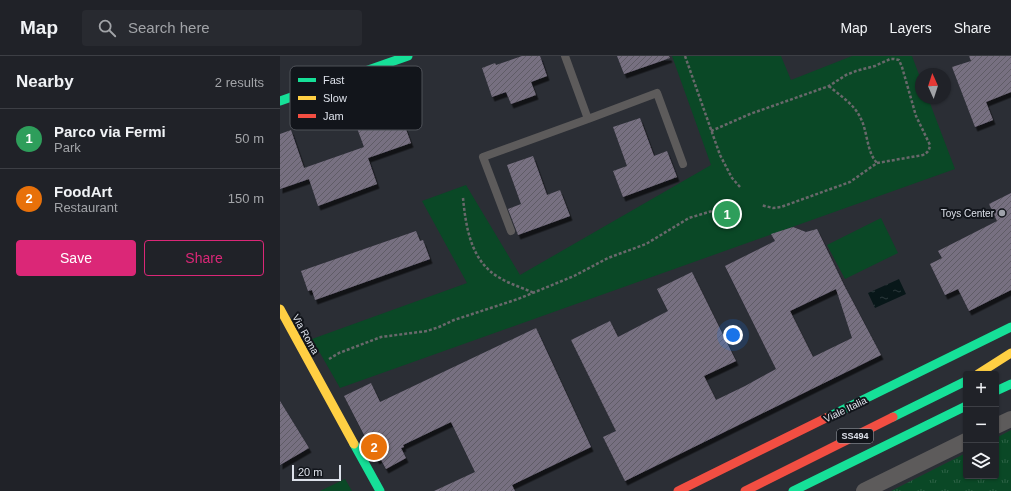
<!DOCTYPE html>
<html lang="en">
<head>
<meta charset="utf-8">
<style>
	body { margin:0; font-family:Arial,sans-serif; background:#282a30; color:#f1f3f6 }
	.controls { position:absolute; right:12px; bottom:12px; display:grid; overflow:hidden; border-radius:4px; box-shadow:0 1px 3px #0004 }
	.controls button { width:36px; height:36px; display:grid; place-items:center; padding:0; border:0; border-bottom:1px solid #3d3f45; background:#202228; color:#f1f3f6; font:20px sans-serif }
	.compass { position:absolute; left:635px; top:12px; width:36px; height:36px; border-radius:50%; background:#202228; box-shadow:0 1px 3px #0004; rotate:357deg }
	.scale { position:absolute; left:12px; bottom:10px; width:49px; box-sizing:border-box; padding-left:4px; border:2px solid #dde1ea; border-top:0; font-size:11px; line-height:14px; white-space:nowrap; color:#dde1ea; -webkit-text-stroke:3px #12151b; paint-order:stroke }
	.you { position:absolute; left:453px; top:279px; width:14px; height:14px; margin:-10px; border:3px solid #fff; border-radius:50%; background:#1a73e8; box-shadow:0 0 0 6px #1a73e833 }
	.badge { display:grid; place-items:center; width:26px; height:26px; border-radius:50%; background:#db2777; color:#fff; font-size:13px; font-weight:700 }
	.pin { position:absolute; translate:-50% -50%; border:2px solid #fff; box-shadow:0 1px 4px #0006 }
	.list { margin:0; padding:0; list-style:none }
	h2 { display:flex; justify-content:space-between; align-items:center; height:52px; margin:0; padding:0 16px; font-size:17px }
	h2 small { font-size:13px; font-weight:400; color:#a2a4a8 }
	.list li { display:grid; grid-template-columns:26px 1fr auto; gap:12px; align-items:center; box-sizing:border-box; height:60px; padding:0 16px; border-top:1px solid #3d3f45 }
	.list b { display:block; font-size:15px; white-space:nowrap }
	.list p { margin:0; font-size:13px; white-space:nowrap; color:#a2a4a8 }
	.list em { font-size:13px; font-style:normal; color:#a2a4a8 }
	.actions { display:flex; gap:8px; padding:12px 16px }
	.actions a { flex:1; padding:9px 0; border:1px solid #db2777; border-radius:4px; text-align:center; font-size:14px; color:#db2777 }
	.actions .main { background:#db2777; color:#fff }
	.icon { flex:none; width:22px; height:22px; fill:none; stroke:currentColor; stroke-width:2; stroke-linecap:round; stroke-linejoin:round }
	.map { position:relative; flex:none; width:731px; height:435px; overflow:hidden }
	header { display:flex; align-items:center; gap:24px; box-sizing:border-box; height:56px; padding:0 20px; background:#202228; border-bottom:1px solid #3d3f45 }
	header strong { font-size:19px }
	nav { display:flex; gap:22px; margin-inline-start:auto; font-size:14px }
	.search { width:280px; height:36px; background:#282a30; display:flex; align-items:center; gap:10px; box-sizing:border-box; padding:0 14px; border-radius:4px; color:#a2a4a8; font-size:15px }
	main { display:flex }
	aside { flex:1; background:#202228 }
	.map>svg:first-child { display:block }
	.grass { fill:url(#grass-tufts) }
	.green { fill:#0a4826 }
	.water { fill:url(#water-ripples) }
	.building { fill:url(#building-hatch); fill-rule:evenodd; filter:url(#shadow) }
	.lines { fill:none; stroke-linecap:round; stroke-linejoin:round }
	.path { stroke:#69686b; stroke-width:2.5; stroke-dasharray:3 2; stroke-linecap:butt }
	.lane { stroke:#5d5b5b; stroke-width:8 }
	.street { stroke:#5d5b5b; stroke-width:16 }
	.fast { stroke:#16e098; stroke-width:9 }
	.slow { stroke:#ffcf43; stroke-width:9 }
	.jam { stroke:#f24e42; stroke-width:9 }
	.poi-dot { fill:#9fa2ab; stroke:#12151b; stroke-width:1.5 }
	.labels { text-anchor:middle; stroke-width:4; stroke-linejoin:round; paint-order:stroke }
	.shield { fill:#12151b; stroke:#a0a4ac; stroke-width:1 }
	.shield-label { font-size:9px; font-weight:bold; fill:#dde1ea }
	.poi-label { font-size:10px; fill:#dde1ea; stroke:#12151b; text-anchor:end }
	.street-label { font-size:10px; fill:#dde1ea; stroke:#12151b }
	.key { fill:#12151b; stroke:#4f5259; stroke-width:1 }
	.key-label { font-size:11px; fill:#dde1ea }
</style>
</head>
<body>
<header>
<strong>Map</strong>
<div class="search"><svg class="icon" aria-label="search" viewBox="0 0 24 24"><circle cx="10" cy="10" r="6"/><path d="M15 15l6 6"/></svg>Search here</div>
<nav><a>Map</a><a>Layers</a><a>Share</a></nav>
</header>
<main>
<aside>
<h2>Nearby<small>2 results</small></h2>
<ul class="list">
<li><span class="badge" style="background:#2e9e5b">1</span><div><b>Parco via Fermi</b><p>Park</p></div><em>50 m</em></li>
<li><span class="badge" style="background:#e8710a">2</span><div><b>FoodArt</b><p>Restaurant</p></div><em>150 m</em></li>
</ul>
<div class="actions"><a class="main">Save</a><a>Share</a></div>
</aside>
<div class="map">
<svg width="731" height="435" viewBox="0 0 731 435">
	<defs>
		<pattern id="grass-tufts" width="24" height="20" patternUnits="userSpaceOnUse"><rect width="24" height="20" fill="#0a4826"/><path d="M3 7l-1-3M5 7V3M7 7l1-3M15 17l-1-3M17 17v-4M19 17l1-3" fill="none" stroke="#2d6246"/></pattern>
		<pattern id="water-ripples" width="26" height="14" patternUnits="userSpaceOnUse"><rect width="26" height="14" fill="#081719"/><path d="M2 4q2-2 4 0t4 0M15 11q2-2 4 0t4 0" fill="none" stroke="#2c383b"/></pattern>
		<pattern id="building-hatch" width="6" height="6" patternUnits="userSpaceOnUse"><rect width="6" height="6" fill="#776f81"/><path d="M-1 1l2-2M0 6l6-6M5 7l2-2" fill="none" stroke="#5f5c66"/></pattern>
		<filter id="shadow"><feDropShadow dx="2.5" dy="4.5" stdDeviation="0" flood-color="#0009"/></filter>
	</defs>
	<rect width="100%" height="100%" fill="#2b2e35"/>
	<path class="grass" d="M731 374V435H611L686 397V420H716V382Z"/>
	<path class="green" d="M392 0H501L511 24 572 0H632L641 24V42H648L675 113 60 332 32 283 187 227 142 145 186 129 240 219 431 109Z
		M601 162 618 197 565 223 547 189Z
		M65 423 72 435H40Z"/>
	<path class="water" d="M619 223 626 238 595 252 588 237Z"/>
	<path class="building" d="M242 0H260L267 20 251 26 256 39 231 48 226 36 212 41 202 12 215 7 216 9Z
		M337 0H389L390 2 344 18Z
		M689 0H731V36L706 46 713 64 695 71 672 11 691 5Z
		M113 38 131 87 88 102 97 128 38 150 29 123 0 133V78L11 74 24 112 84 91 70 53Z
		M360 62 374 100 387 95 397 121 343 141 333 115 347 110 333 71Z
		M253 100 267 139 280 134 290 160 238 179 228 153 241 148 227 109Z
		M731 137V234L689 255 678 233 665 239 650 208 662 202 658 195 717 165 709 148Z
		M513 171 526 176 537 173 564 229 601 299 345 425 323 381 336 375 291 284 330 265 338 281 388 255 377 233 412 216 456 305 424 320 436 344 465 330 496 313 445 210 495 185 491 178ZM556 233 572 282 533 301 510 255Z
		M136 175 140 185 143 184 150 203 35 244 32 234 28 235 21 215Z
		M256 272 311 391 232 429 235 435H154L195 416 171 366 123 389 124 391 121 392 126 402 106 413 100 402 97 404 64 340 91 327 100 346Z
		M0 345 29 392 0 409Z"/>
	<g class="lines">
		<path class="path" d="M405 0 440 99 452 122 460 131
			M549 30C559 39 574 48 580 61 588 75 586 95 597 107
			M431 75 470 58 549 30 566 19 576 15 595 10 610 3H614L619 4 622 11 636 60 650 89C649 95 648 96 643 99L597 107 570 126 501 151 493 152 481 149
			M183 142C186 172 191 206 220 222 230 228 243 232 254 237
			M49 303 59 297 101 281 147 275 159 271 174 264 238 243 294 220 328 202 366 188 409 162 455 148"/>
		<path class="lane" d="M285 0 308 63 377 37 403 108
			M231 175 203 101 308 63"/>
		<path class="street" d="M716 370 731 363
			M584 435 686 385"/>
		<path class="fast" d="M0 45 128 0
			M716 335 731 328
			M548 361 731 271
			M613 361 686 325
			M74 388 100 435
			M513 435 686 350"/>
		<path class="slow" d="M0 253 74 388
			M698 318 731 297"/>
		<path class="jam" d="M398 435 548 361
			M465 435 613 361"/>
	</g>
	<circle class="poi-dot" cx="722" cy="157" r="4"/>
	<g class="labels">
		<rect class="shield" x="557" y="373" width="36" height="14" rx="3"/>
		<g class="shield-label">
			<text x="575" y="383">SS494</text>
		</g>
		<g class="poi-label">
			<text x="714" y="161">Toys Center</text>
		</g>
		<g class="street-label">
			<text transform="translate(26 278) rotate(61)" y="4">Via Roma</text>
			<text transform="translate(565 353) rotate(-26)" y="4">Viale Italia</text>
		</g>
	</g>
	<rect x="10" y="10" width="132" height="64" rx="6" class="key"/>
	<rect x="18" y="22" width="18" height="4" fill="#16e098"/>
	<rect x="18" y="40" width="18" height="4" fill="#ffcf43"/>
	<rect x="18" y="58" width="18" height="4" fill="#f24e42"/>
	<g class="key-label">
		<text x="43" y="28">Fast</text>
		<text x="43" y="46">Slow</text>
		<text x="43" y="64">Jam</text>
	</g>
</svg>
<div class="controls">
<button>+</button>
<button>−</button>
<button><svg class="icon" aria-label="layers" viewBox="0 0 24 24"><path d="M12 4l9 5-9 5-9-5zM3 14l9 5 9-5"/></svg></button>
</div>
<svg class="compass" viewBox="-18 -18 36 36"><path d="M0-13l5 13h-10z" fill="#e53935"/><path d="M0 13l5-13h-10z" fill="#a2a4a8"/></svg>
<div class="scale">20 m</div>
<div class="you"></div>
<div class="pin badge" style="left:447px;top:158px;background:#2e9e5b">1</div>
<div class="pin badge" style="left:94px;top:391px;background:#e8710a">2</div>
</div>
</main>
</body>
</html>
